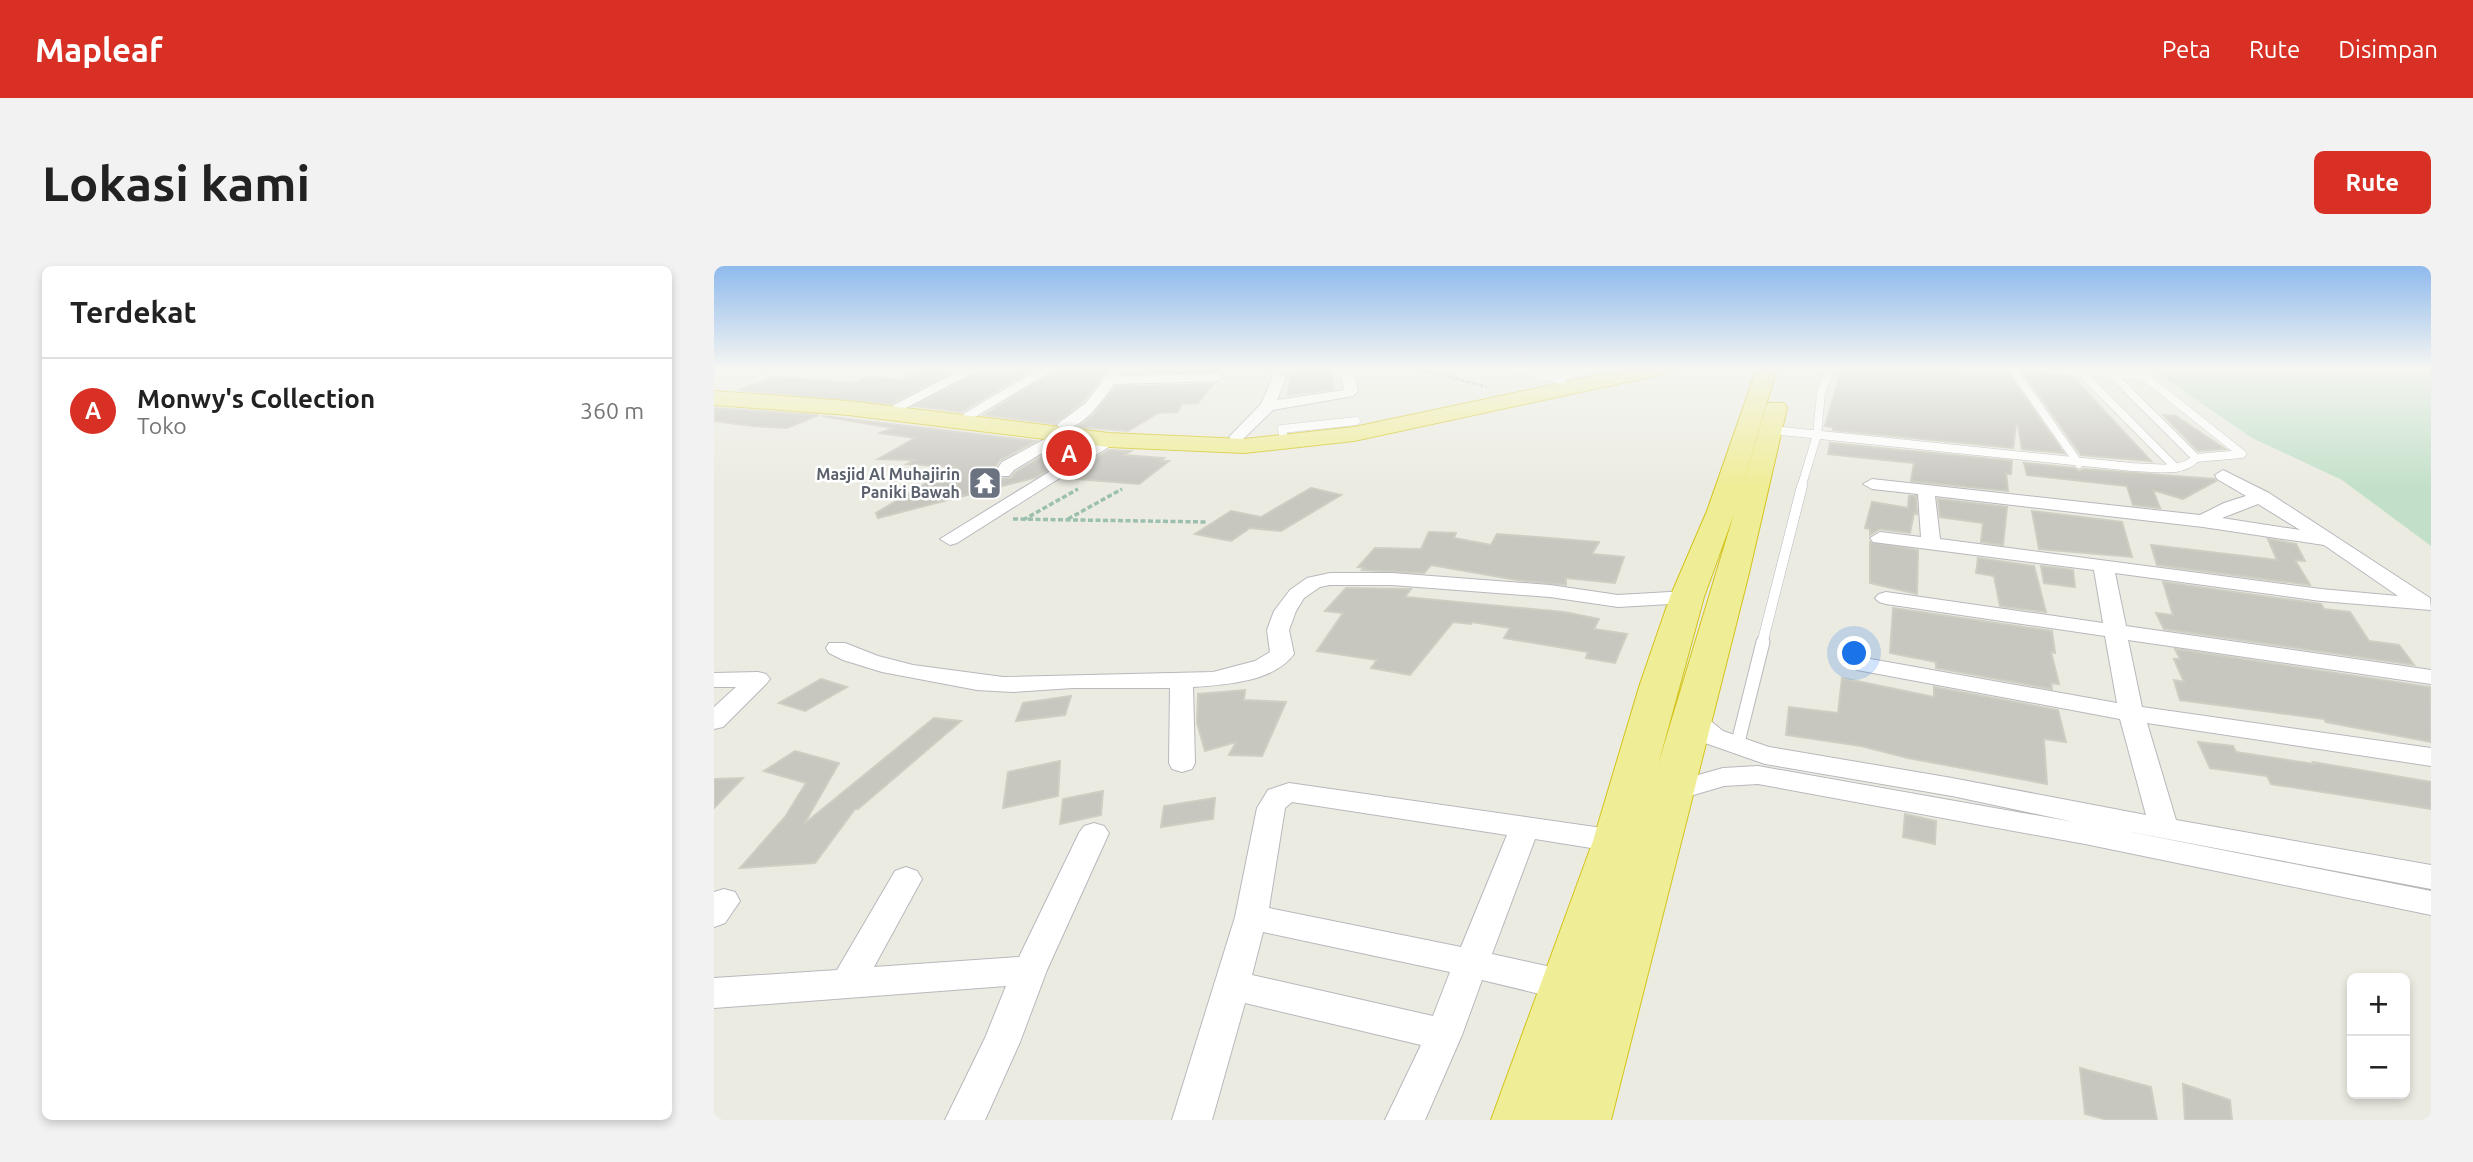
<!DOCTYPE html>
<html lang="id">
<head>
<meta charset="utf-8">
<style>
	body { margin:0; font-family:Ubuntu,sans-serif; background:#f2f2f2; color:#222 }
	.controls { position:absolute; right:21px; bottom:21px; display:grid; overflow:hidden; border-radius:10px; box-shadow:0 4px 10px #0003 }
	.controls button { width:63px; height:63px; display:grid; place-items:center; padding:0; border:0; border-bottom:2px solid #e0e0e0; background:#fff; color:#222; font:35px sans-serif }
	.you { position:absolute; left:1141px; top:388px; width:24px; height:24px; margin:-18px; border:5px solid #fff; border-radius:50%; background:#1a73e8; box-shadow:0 0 0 10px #1a73e833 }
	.badge { display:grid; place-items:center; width:46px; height:46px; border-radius:50%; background:#d93025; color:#fff; font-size:23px; font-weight:700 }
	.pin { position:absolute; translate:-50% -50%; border:4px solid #fff; box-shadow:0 2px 7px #0006 }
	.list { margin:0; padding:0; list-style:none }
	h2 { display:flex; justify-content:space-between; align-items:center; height:91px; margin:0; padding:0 28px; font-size:30px }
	h2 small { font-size:23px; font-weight:400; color:#767676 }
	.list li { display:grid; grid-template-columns:46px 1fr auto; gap:21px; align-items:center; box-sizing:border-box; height:105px; padding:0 28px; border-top:2px solid #e0e0e0 }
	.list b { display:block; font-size:26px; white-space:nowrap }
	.list p { margin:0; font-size:23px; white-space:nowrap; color:#767676 }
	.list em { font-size:23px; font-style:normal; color:#767676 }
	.map { position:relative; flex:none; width:1717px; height:854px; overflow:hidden; border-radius:10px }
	header { display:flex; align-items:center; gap:42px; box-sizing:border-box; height:98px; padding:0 35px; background:#d93025; color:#fff }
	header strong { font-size:33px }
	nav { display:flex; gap:38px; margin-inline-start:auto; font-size:24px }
	.intro { display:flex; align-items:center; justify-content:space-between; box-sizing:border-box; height:168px; padding:0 42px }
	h1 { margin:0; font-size:49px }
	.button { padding:18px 32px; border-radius:10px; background:#d93025; color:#fff; font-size:24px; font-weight:700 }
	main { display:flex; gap:42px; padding:0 42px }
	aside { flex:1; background:#fff; border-radius:10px; box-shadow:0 4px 10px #0003 }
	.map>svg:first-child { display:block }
	.green { fill:#c2e0c9 }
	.building { fill:#c7c6bf; stroke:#cfcec2; stroke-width:2 }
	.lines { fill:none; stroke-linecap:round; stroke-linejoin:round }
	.lane-far2-casing { stroke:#b8b8bd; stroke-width:9 }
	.lane-far1-casing { stroke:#b8b8bd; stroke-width:11 }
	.lane-casing { stroke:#b8b8bd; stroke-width:15 }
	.street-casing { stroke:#b8b8bd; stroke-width:2 }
	.highway-casing { stroke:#d3c41b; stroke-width:2 }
	.path-far1 { stroke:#9cc0ae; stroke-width:2.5; stroke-dasharray:4.5 2; stroke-linecap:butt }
	.path { stroke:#9cc0ae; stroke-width:3.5; stroke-dasharray:5 2.5; stroke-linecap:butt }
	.lane-far2 { stroke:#fff; stroke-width:8 }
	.lane-far1 { stroke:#fff; stroke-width:10 }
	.lane { stroke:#fff; stroke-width:13 }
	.street { fill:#fff; fill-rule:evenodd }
	.highway { fill:#efed95; fill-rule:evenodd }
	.labels { text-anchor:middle; stroke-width:5; stroke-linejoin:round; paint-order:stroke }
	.far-worship-label { font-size:16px; font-weight:bold; fill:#5b616d; stroke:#fff; text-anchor:end }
</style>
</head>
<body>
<header>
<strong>Mapleaf</strong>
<nav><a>Peta</a><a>Rute</a><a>Disimpan</a></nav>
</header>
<div class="intro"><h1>Lokasi kami</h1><a class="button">Rute</a></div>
<main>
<aside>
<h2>Terdekat<small></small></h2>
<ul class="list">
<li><span class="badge">A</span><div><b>Monwy's Collection</b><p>Toko</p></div><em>360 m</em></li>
</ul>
</aside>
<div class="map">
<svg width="1717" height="854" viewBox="0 0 1717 854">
	<rect width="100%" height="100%" fill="#ebebe2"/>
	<path class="green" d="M1436 102H1717V280L1628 214 1538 172Z"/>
	<path class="building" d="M207 102 243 103 177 138 24 124 62 111 140 117 157 111 188 114Z
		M304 102H321L247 146 200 140 267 105 292 108Z
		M346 102H394L370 135 341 158 270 149Z
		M412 102H508L506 106 410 107Z
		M577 102H617L620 123 574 129Z
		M1128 102 1292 104 1350 187 1308 183 1304 159H1302L1299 182 1119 164V161L1111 160Z
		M1308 105 1359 111 1437 195 1367 189Z
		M499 118 484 137 468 138 464 146 444 147 414 165 364 161 379 149 401 121Z
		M0 142 105 149 73 162 39 160 0 155Z
		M1449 149 1462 150 1511 183 1484 185Z
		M108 150 322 175 286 194 279 204 283 213 297 212 302 206 348 178 371 181 323 211 164 252 162 247 239 201 193 198 200 194 164 193 201 172 166 167 179 162Z
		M1116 177 1298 195 1297 208 1292 207 1294 225 1197 215 1200 197 1114 188Z
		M395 184 417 185 410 189 450 192 446 195H455L425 218 350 212Z
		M1310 197 1360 202 1365 205 1370 203 1500 213 1502 215 1469 233 1439 224 1446 242 1419 239 1413 220 1313 209Z
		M597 222 627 229 567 265 536 262 517 275 481 268 517 245 547 251Z
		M1195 230H1202L1203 248 1200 247 1196 267 1166 263 1156 269V263L1151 262 1158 236 1194 242Z
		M1224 233 1293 241 1289 279 1267 276 1269 257 1226 251Z
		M1318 245 1408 256 1418 291 1325 283Z
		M715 266 742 267 740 272 777 279 783 268 885 276 878 288 910 291 901 317 852 312V319L803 314 717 299 710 307 648 304 650 302 644 301 661 282 707 283Z
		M1554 273 1582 278 1591 295 1581 294 1596 319 1443 299 1437 279 1563 294Z
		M1156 276 1204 284 1203 328 1156 317Z
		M1264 292 1320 300 1332 346 1286 340 1280 310 1262 307Z
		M1327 300 1359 304 1361 321 1330 317Z
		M1449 316 1607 338 1610 343 1636 346 1655 375 1685 379 1700 399 1450 363 1442 347 1459 349Z
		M632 322 697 323 691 331 850 346 885 353 880 363 913 368 901 397 872 392 874 386 790 372 796 362 758 356 757 358 739 356 696 409 657 402 663 394 603 385 629 347 611 345Z
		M1179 342 1338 365 1341 387 1337 386 1345 418 1337 417 1338 423 1222 402V396L1176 387Z
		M1461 383 1716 421 1717 476 1612 456 1610 453 1466 434 1460 414 1470 416 1460 393H1466Z
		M1128 412 1220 431V421L1344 444 1352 476 1330 473 1333 518 1194 492 1147 480 1072 469 1075 441 1124 447Z
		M107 413 133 421 91 445 65 437Z
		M531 424 530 434 572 436 548 490 515 489 522 476 491 485 483 457 484 428Z
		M357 430 351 449 302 455 309 437Z
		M220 452 247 455 144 543H141L101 597 26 602 71 551 92 517 50 505 81 485 125 497 90 558Z
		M1484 476 1519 480 1522 486 1600 498 1599 496 1717 516V543L1557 518 1553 510 1496 502Z
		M346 495 344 530 289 542 294 506Z
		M29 512 0 542V513Z
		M389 525 387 549 346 558 349 533Z
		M501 532 499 553 447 561 450 540Z
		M1191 548 1222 555 1221 578 1189 571Z
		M1366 802 1437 821 1443 854H1394L1371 848Z
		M1469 818 1516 834 1518 854H1471Z"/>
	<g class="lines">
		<defs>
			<path id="lane-far2" d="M804 102 843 113
				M898 102 905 106
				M1298 102 1365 198
				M1366 105 1462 202
				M1397 107 1430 110 1528 188 1482 192
				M849 117 843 112 879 102
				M1058 164 1418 201C1437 201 1468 208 1482 192L1397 107 1330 102
				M569 169 568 163 642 155
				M1087 222 1103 169 1107 127 1116 102"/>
			<path id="lane-far1" d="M1048 378 1088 220"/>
			<path id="lane" d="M1023 480 1049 376"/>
			<path id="street" d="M251 102H268L190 143 185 144 178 140Z
				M327 102H343L261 151H251L249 148Z
				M398 102H410L406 110 503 107 510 111 503 115 400 118C390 133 366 167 346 162L343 159 346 156 372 137Z
				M635 102 640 106 644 125 639 130 559 144 528 174H518L515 171 547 138 560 108 565 107 572 111 563 134 630 124 626 106Z
				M348 164 356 169 353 172 300 204 295 210H283L281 206 288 196Z
				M395 169 403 174 401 177 243 277 236 279 226 273Z
				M1509 204 1555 227 1716 332 1717 344 1607 335 1401 307 1412 360 1717 404V418L1414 374 1428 441 1717 482V500L1433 457 1462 554 1717 599V623L1406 564 1717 625V649L1371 578 1044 518 1010 520 959 535 949 533 945 526 949 519 1009 502 1044 500 1360 556 1238 530 1051 498 991 477 966 453 970 448 979 445 988 448 1009 465 1055 481 1238 512 1432 549 1406 453 1143 404 1139 399 1143 394 1151 392 1403 437 1391 370 1172 338 1165 336 1161 332 1165 328 1172 326 1389 357 1380 304 1159 276 1156 272 1166 266 1207 271 1204 228 1158 223 1149 218 1158 213 1486 249 1510 237 1532 230 1503 213 1501 209ZM1221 230 1489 261 1610 279 1684 330 1607 323 1226 273ZM1544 238 1586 264 1508 252Z
				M616 307H678L836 319 904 329 973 325 980 327 984 331 980 335 973 337 904 341 836 331 678 319H616L606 321 590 332 582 345 575 364 580 388C560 416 510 419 479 421L481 497 478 503 468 506 458 503 455 497 456 422H359L299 426 263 424 168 406 129 394 115 387 112 382 115 377H131L164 390 199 399 289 411 499 406 541 395 556 386 553 364 560 345 576 324 593 312Z
				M44 406 52 408 56 413 52 418 9 461 0 463V441L22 421H0V407Z
				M575 517 902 564 913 568 917 575 913 582 902 586 821 573 778 688 855 705 867 710 872 720 867 730 855 735 768 714 748 769 711 854H671L707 779 531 737 498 854H458L521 651 543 542 554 524ZM578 536 793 569 747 681 555 642 571 542ZM549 666 736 706 719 750 538 709Z
				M380 557 390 560 395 567 333 704 306 776 271 854H231L271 772 292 720 0 742V712L123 704 181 605 192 601 203 605 208 613 160 701 305 691 365 567 370 560Z
				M10 623 21 626 26 635 11 657 0 661V626Z"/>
			<path id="highway" d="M918 102H960L950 108 640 175 530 187 395 181 134 149 0 139V125L134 135 395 167 530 173 640 161Z
				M1043 102H1063L1025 233 1051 142 1054 137H1070L1073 142 1035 307 897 854H777L879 575 926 418 956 331 993 245ZM1020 248 944 499 990 331Z"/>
		</defs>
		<use href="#lane-far2" class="lane-far2-casing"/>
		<use href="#lane-far1" class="lane-far1-casing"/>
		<use href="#lane" class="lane-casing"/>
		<use href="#street" class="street-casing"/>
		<use href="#highway" class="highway-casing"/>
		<path class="path-far1" d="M702 102 773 121"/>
		<path class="path" d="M299 253 494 256
			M354 253 408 223
			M309 254 364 223"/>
		<use href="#lane-far2" class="lane-far2"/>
		<use href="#lane-far1" class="lane-far1"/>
		<use href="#lane" class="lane"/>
		<use href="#street" class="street"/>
		<use href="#highway" class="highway"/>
	</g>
	<linearGradient id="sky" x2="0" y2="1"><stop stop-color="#8fbaed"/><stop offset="0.46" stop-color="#f6f6f2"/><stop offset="1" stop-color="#f6f6f2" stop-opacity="0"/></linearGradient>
	<rect width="1717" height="222" fill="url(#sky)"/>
	<defs>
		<symbol id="temple-square" viewBox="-11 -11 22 22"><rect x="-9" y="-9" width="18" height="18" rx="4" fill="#6b7280" stroke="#fff"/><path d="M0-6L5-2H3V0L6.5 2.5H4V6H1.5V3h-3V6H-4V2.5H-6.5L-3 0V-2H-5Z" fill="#fff"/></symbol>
	</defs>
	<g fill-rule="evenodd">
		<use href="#temple-square" x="252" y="198" width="38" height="38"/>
	</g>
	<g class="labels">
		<g class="far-worship-label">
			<text x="246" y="214">Masjid Al Muhajirin<tspan x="246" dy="18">Paniki Bawah</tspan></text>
		</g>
	</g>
</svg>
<div class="controls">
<button>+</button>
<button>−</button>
</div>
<div class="you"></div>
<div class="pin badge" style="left:355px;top:187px">A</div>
</div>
</main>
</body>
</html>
